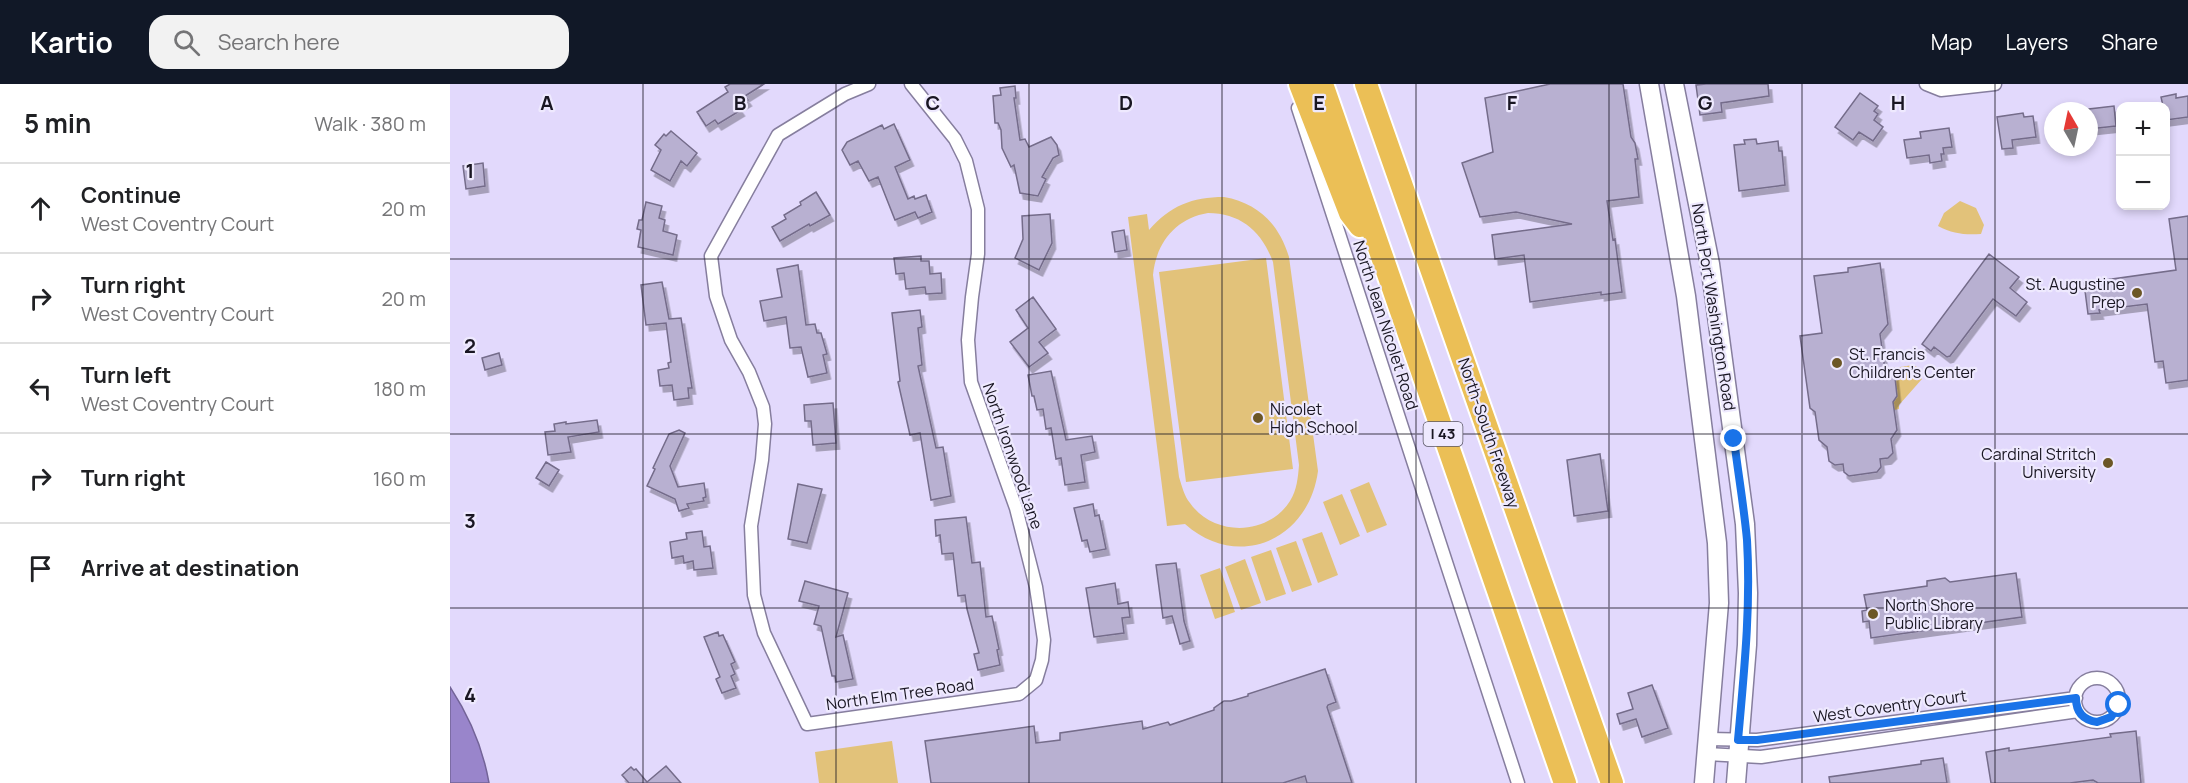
<!DOCTYPE html>
<html lang="en">
<head>
<meta charset="utf-8">
<style>
	body { margin:0; font-family:Manrope,sans-serif; background:#f2f2f2; color:#202124 }
	.controls { position:absolute; right:18px; top:18px; display:grid; overflow:hidden; border-radius:12px; box-shadow:0 3px 9px #0003 }
	.controls button { width:54px; height:54px; display:grid; place-items:center; padding:0; border:0; border-bottom:2px solid #e0e0e0; background:#fff; color:#202124; font:30px sans-serif }
	.compass { position:absolute; left:1594px; top:18px; width:54px; height:54px; border-radius:50%; background:#fff; box-shadow:0 3px 9px #0003; rotate:351deg }
	.stop { position:absolute; width:18px; height:18px; margin:-14px; border:4px solid #1a73e8; border-radius:50%; background:#fff }
	.stop.end { background:#1a73e8; border-color:#fff; box-shadow:0 2px 6px #0008 }
	.list { margin:0; padding:0; list-style:none }
	h2 { display:flex; justify-content:space-between; align-items:center; height:78px; margin:0; padding:0 24px; font-size:26px }
	h2 small { font-size:20px; font-weight:400; color:#757577 }
	.list li { display:grid; grid-template-columns:39px 1fr auto; gap:18px; align-items:center; box-sizing:border-box; height:90px; padding:0 24px; border-top:2px solid #e0e0e0 }
	.list b { display:block; font-size:22px; white-space:nowrap }
	.list p { margin:0; font-size:20px; white-space:nowrap; color:#757577 }
	.list em { font-size:20px; font-style:normal; color:#757577 }
	.icon { flex:none; width:33px; height:33px; fill:none; stroke:currentColor; stroke-width:2; stroke-linecap:round; stroke-linejoin:round }
	.map { position:relative; flex:none; width:1738px; height:699px; overflow:hidden }
	header { display:flex; align-items:center; gap:36px; box-sizing:border-box; height:84px; padding:0 30px; background:#111827; color:#fff }
	header strong { font-size:28px }
	nav { display:flex; gap:33px; margin-inline-start:auto; font-size:21px }
	.search { width:420px; height:54px; background:#f2f2f2; display:flex; align-items:center; gap:15px; box-sizing:border-box; padding:0 21px; border-radius:18px; color:#757577; font-size:22px }
	main { display:flex }
	aside { flex:1; background:#fff }
	.map>svg:first-child { display:block }
	.green { fill:#e2c27a; fill-rule:evenodd }
	.water { fill:#9985cb; stroke:#736498; stroke-width:1.5 }
	.building { fill:#b8b0d1; stroke:#746c8a; stroke-width:1.5; filter:url(#shadow) }
	.lines { fill:none; stroke-linecap:round; stroke-linejoin:round }
	.street-casing { stroke:#867e9e; stroke-width:15 }
	.secondary-casing { stroke:#867e9e; stroke-width:21 }
	.highway-casing { stroke:#fff; stroke-width:26 }
	.street { stroke:#fff; stroke-width:12 }
	.secondary { stroke:#fff; stroke-width:18 }
	.highway { stroke:#ebbf56; stroke-width:22 }
	.route { stroke:#1a73e8; stroke-width:8 }
	.grid { fill:none; stroke:#191622; stroke-width:1.5; stroke-opacity:0.55 }
	.poi-dot { fill:#6c5726; stroke:#eee9fe; stroke-width:2 }
	.labels { text-anchor:middle; stroke-width:4.5; stroke-linejoin:round; paint-order:stroke }
	.shield { fill:#eee9fe; stroke:#595564; stroke-width:1.5 }
	.shield-label { font-size:15px; font-weight:bold; fill:#191622 }
	.poi-label { font-size:16px; fill:#191622; stroke:#eee9fe; text-anchor:start }
	.street-label { font-size:16px; fill:#191622; stroke:#eee9fe }
	.grid-label { font-size:20px; text-anchor:middle; font-weight:bold; fill:#191622; stroke:#eee9fe; stroke-width:4.5; stroke-linejoin:round; paint-order:stroke }
</style>
</head>
<body>
<header>
<strong>Kartio</strong>
<div class="search"><svg class="icon" aria-label="search" viewBox="0 0 24 24"><circle cx="10" cy="10" r="6"/><path d="M15 15l6 6"/></svg>Search here</div>
<nav><a>Map</a><a>Layers</a><a>Share</a></nav>
</header>
<main>
<aside>
<h2>5 min<small>Walk · 380 m</small></h2>
<ul class="list">
<li><svg class="icon" aria-label="ahead" viewBox="0 0 24 24"><path d="M12 20V5M6 11l6-6 6 6"/></svg><div><b>Continue</b><p>West Coventry Court</p></div><em>20 m</em></li>
<li><svg class="icon" aria-label="right" viewBox="0 0 24 24"><path d="M7 20v-9h11M14 6l5 5-5 5"/></svg><div><b>Turn right</b><p>West Coventry Court</p></div><em>20 m</em></li>
<li><svg class="icon" aria-label="left" viewBox="0 0 24 24"><path d="M17 20v-9H6M10 6l-5 5 5 5"/></svg><div><b>Turn left</b><p>West Coventry Court</p></div><em>180 m</em></li>
<li><svg class="icon" aria-label="right" viewBox="0 0 24 24"><path d="M7 20v-9h11M14 6l5 5-5 5"/></svg><div><b>Turn right</b></div><em>160 m</em></li>
<li><svg class="icon" aria-label="arrive" viewBox="0 0 24 24"><path d="M6 21V4h12l-3 4 3 4H6"/></svg><div><b>Arrive at destination</b></div></li>
</ul>
</aside>
<div class="map">
<svg width="1738" height="699" viewBox="0 0 1738 699">
	<defs>
		<filter id="shadow"><feDropShadow dx="3.5" dy="6" stdDeviation="0" flood-color="#0004"/></filter>
	</defs>
	<rect width="100%" height="100%" fill="#e2d9fc"/>
	<path class="green" d="M774 113C808 119 829 140 839 173L868 387C859 456 788 487 735 440L717 442 678 133 697 130 699 146C720 122 742 113 774 113ZM758 129C791 129 812 148 823 178L849 381C848 393 847 406 840 417 818 452 764 453 740 419 734 412 732 402 729 393L703 191C706 159 726 134 758 129Z
		M1510 117 1526 124 1534 141 1531 150C1515 151 1503 150 1488 142L1494 129Z
		M816 174 843 385 736 398 709 188Z
		M1463 281 1471 285 1472 295 1449 321V325L1444 326 1443 318 1447 312 1444 284Z
		M919 398 937 441 917 449 900 406Z
		M892 410 910 452 890 461 873 418Z
		M872 448 888 491 868 499 852 455Z
		M846 457 862 501 842 508 826 464Z
		M821 466 836 510 816 517 801 473Z
		M795 475 811 519 791 526 775 483Z
		M770 484 785 528 765 535 750 491Z
		M442 657 448 699H369L365 668Z"/>
	<path class="water" d="M0 603C19 632 33 664 39 699H0Z"/>
	<path class="building" d="M280 0H314L295 12 298 16 288 22 291 26 268 40 265 36 256 42 247 28 278 8 275 3Z
		M1100 0H1173L1181 53 1185 59 1188 75H1185L1189 113 1157 117 1163 156 1165 155 1172 208 1151 211V208L1080 218 1074 171 1045 175 1042 151 1122 140 1066 128 1030 133 1012 79 1043 68 1035 14Z
		M1256 0H1318L1319 12 1271 19 1272 28 1250 31 1246 1Z
		M565 2 566 14H564L570 56 575 55 579 63 601 53 607 61 609 71 603 74 592 93 596 95 588 112 570 109 564 81 561 83 552 64 551 46 548 39H545L543 12 551 11 550 4Z
		M1410 9 1428 22 1424 27 1428 30 1424 36 1433 43 1423 57 1409 48 1403 56 1385 43Z
		M1726 10V14L1738 12V33L1716 36V22H1713L1711 13Z
		M1664 22 1666 42 1639 45V25Z
		M1573 29 1574 33 1583 32 1586 53 1562 56 1563 64 1552 65 1547 33Z
		M444 40 460 76 445 83 458 115 464 112 465 115 476 111 482 128 468 134 465 128 445 136 428 93 419 97 408 77 400 81 392 66 397 58 432 41 434 45Z
		M1499 44 1502 63 1493 64 1494 70H1491L1492 77 1480 79 1479 71 1457 74 1454 56 1471 54 1470 48Z
		M221 47 247 69 237 82 231 77 220 97 201 86 211 66 205 61 214 50 216 52Z
		M1306 55 1307 60 1328 57 1329 67H1332L1335 101 1289 107 1284 61 1295 60 1294 56Z
		M33 79 35 102 16 105 13 82Z
		M366 108 380 131 360 142 359 140 330 157 322 143 336 135 334 131 351 121 350 118Z
		M196 118 212 122 209 134 215 136 213 147 227 151 223 171 188 163 191 146 187 145 189 136H192Z
		M600 130 602 159 589 186 565 174 573 155 572 132Z
		M1738 132V296L1716 299 1713 277 1705 278 1697 220 1649 226 1650 229 1638 230 1634 199 1726 186 1719 135Z
		M674 146 677 166 665 168 662 148Z
		M1539 170 1569 193 1560 204 1577 218 1566 232 1543 215 1500 272 1497 273 1484 263 1481 267 1472 260Z
		M471 172V177H479L480 190 491 189 492 209 476 210 475 203 456 205 454 189 446 190 444 174Z
		M1430 179 1438 240 1430 250 1435 285 1444 284 1447 312 1443 318 1447 346 1441 355 1443 369 1438 374 1430 375 1431 383 1427 388 1399 392 1394 388 1393 380 1385 381 1379 377 1377 363 1369 356 1365 328 1360 324 1350 252 1372 249 1364 192 1398 188V184Z
		M348 181 356 241 365 240 367 249H371L377 270 373 271 377 289 358 293 351 263 340 264 336 233 314 237 310 217 332 213 327 185Z
		M212 198 219 235 231 234 242 304H238L239 314 224 316 222 301 210 302 208 286 219 284 218 279 221 278 216 239 196 241 191 201Z
		M583 213 606 245 589 258 598 269 579 283 560 258 578 244 566 226Z
		M470 226 472 243 468 244 472 281 468 282 486 364 493 363 501 412 481 416 470 349 460 351 448 298 450 297 442 229Z
		M49 269 52 281 35 286 32 274Z
		M601 287 616 356 642 352 645 368 631 371 635 398 615 401 611 374 606 375 601 344 596 345 593 325 587 326 584 312H582L578 291Z
		M383 319 386 359 363 361 361 337H355L354 321Z
		M147 336 149 348 118 353 121 368 98 371 95 348 105 347 104 340 116 338V340Z
		M229 346 235 349 220 382 228 403 254 399 256 413 253 414 254 417 237 420 239 424 229 427 225 415 197 402 205 385 203 384 219 350Z
		M1150 370 1158 427 1124 432 1117 376Z
		M96 378 109 386 99 402 86 394Z
		M348 400 372 405 357 459 338 455Z
		M643 420 645 432 649 431 656 465 640 468 637 456 632 457 624 424Z
		M516 433 522 479 530 478 536 533 542 532 549 565 547 566 550 581 528 586 524 570 529 569 517 525 515 511 508 512 503 469 492 470 490 451 486 452 485 436Z
		M252 447 254 463 260 462 263 484 244 486 243 477 234 479 233 472 222 474 220 458 237 455 236 449Z
		M726 479 734 537 740 557 730 560 722 532 713 534 706 481Z
		M1566 489 1572 533 1421 554 1419 537 1413 538 1412 527 1417 526 1414 511 1477 502V497L1495 494 1500 498Z
		M355 497 398 509 386 553 393 551 403 595 386 598 385 592H382L371 542 364 540 369 522 349 517Z
		M665 499 668 520 678 518 680 533 672 534 674 549 644 553 636 504Z
		M268 548 269 552 273 551 285 578 281 580 285 590 281 592 286 604 272 609 266 595 270 593 254 553Z
		M875 585 886 618 878 621 877 623 902 699H857L855 692 833 699H481L475 657 584 642 586 659 610 656V649L692 637 693 645 718 638 720 641 764 626V624L774 617H781L798 612V610Z
		M1202 601 1218 644 1192 653 1186 635 1170 640 1167 630 1183 625 1178 609Z
		M1686 647 1691 699H1648L1643 696 1620 699H1541L1536 668 1559 664V667L1661 653 1660 650Z
		M1493 674 1497 699H1380L1379 693 1471 680V677Z
		M216 682 231 699H179L172 691 181 683 184 686 186 685 197 698Z"/>
	<g class="lines">
		<defs>
			<path id="street" d="M419 0 395 10 328 51 261 172 266 212 281 256 299 288 313 323 315 340 312 376 301 442 304 511 314 549 357 640 569 610 586 596 592 576 594 556 586 503 566 424 521 298 518 256 522 213 528 170V125L516 77 505 55 461 0
				M1476 0 1491 6 1545 0
				M848 24 1068 699
				M1625 616a22 22 0 1 1 44 0a22 22 0 1 1-44 0Z
				M1259 655 1307 656 1626 614
				M1257 670 1311 673 1628 627"/>
			<path id="secondary" d="M1199 0 1236 212 1267 459 1269 519 1254 699
				M1224 0 1260 180 1295 440 1298 509 1297 561 1286 699"/>
			<path id="highway" d="M850 0 900 129 910 142
				M872 0 1115 699
				M916 0 1162 699"/>
		</defs>
		<use href="#street" class="street-casing"/>
		<use href="#secondary" class="secondary-casing"/>
		<use href="#highway" class="highway-casing"/>
		<use href="#street" class="street"/>
		<use href="#secondary" class="secondary"/>
		<use href="#highway" class="highway"/>
	</g>
	<g class="lines">
		<path class="route" d="M1284 355C1288 389 1294 423 1297 456 1301 523 1294 589 1288 656H1307L1626 614C1626 628 1633 636 1647 638L1661 633 1669 621"/>
	</g>
	<path class="grid" d="M193 0V699M386 0V699M579 0V699M772 0V699M966 0V699M1159 0V699M1352 0V699M1545 0V699M0 175H1738M0 350H1738M0 524H1738"/>
	<g class="poi-dot">
		<circle cx="1687" cy="209" r="6"/>
		<circle cx="1387" cy="279" r="6"/>
		<circle cx="808" cy="334" r="6"/>
		<circle cx="1658" cy="379" r="6"/>
		<circle cx="1423" cy="530" r="6"/>
	</g>
	<g class="labels">
		<rect class="shield" x="973.5" y="338" width="39" height="24" rx="4.5"/>
		<g class="shield-label">
			<text x="993" y="355">I 43</text>
		</g>
		<g class="poi-label">
			<text x="1675" y="206" text-anchor="end">St. Augustine<tspan x="1675" dy="18">Prep</tspan></text>
			<text x="1399" y="276">St. Francis<tspan x="1399" dy="18">Children's Center</tspan></text>
			<text x="820" y="331">Nicolet<tspan x="820" dy="18">High School</tspan></text>
			<text x="1646" y="376" text-anchor="end">Cardinal Stritch<tspan x="1646" dy="18">University</tspan></text>
			<text x="1435" y="527">North Shore<tspan x="1435" dy="18">Public Library</tspan></text>
		</g>
		<g class="street-label">
			<text transform="translate(1264 223) rotate(81)" y="6">North Port Washington Road</text>
			<text transform="translate(936 241) rotate(72)" y="6">North Jean Nicolet Road</text>
			<text transform="translate(1039 349) rotate(71)" y="6">North-South Freeway</text>
			<text transform="translate(563 372) rotate(71)" y="6">North Ironwood Lane</text>
			<text transform="translate(450 610) rotate(-8)" y="6">North Elm Tree Road</text>
			<text transform="translate(1440 622) rotate(-8)" y="6">West Coventry Court</text>
		</g>
	</g>
	<g class="grid-label">
		<text x="97" y="26">A</text>
		<text x="290" y="26">B</text>
		<text x="483" y="26">C</text>
		<text x="676" y="26">D</text>
		<text x="869" y="26">E</text>
		<text x="1062" y="26">F</text>
		<text x="1255" y="26">G</text>
		<text x="1448" y="26">H</text>
		<text x="20" y="94">1</text>
		<text x="20" y="269">2</text>
		<text x="20" y="444">3</text>
		<text x="20" y="618">4</text>
	</g>
</svg>
<div class="controls">
<button>+</button>
<button>−</button>
</div>
<svg class="compass" viewBox="-18 -18 36 36"><path d="M0-13l5 13h-10z" fill="#e53935"/><path d="M0 13l5-13h-10z" fill="#757577"/></svg>
<div class="stop" style="left:1669px;top:621px"></div>
<div class="stop end" style="left:1284px;top:355px"></div>
</div>
</main>
</body>
</html>
